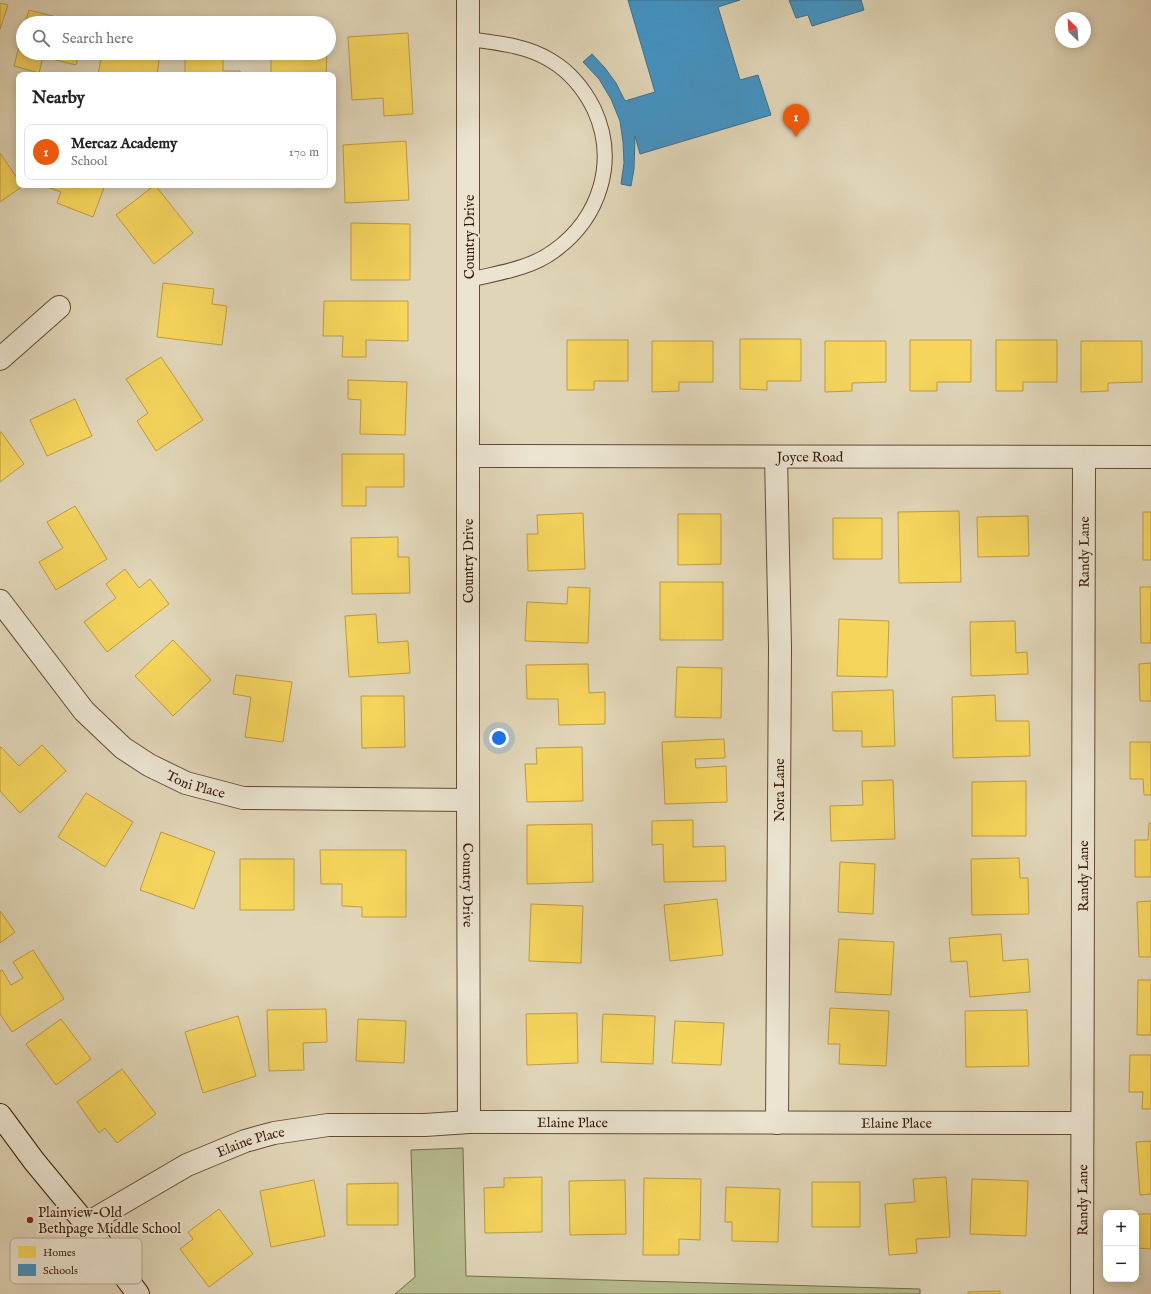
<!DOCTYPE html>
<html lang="en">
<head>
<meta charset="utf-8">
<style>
	body { margin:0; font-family:"IM FELL English",serif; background:#f6f6f6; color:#222 }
	.controls { position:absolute; right:12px; bottom:12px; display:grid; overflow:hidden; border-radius:8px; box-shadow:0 2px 10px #0003 }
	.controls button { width:36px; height:36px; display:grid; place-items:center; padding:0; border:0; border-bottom:1px solid #e0e0e0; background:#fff; color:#222; font:20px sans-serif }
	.compass { position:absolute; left:1055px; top:12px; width:36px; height:36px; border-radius:50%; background:#fff; box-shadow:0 2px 10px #0003; rotate:335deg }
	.you { position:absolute; left:499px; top:738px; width:14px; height:14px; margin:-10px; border:3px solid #fff; border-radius:50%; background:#1a73e8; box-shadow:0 0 0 6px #1a73e833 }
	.badge { display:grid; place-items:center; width:26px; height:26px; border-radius:50%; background:#ea580c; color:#fff; font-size:13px; font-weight:700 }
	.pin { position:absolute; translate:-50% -33px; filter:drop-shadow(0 1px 2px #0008) }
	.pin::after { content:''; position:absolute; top:21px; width:14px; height:12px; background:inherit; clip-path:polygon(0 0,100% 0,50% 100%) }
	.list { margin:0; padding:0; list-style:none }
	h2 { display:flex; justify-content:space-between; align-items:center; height:52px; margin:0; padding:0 16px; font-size:17px }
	h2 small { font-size:13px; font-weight:400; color:#767676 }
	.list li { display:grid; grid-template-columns:26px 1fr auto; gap:12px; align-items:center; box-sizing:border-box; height:56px; margin:0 8px 8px; padding:0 8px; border:1px solid #e0e0e0; border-radius:8px }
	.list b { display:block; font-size:15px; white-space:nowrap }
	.list p { margin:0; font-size:13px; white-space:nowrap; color:#767676 }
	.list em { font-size:13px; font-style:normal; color:#767676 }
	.icon { flex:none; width:22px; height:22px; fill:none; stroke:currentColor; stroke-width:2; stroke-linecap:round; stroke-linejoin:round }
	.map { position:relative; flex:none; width:1151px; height:1294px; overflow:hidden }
	.search { position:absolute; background:#fff; box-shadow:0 2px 10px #0003; left:16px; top:16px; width:320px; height:44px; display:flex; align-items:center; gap:10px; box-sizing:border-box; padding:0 14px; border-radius:22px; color:#767676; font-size:15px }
	.panel { position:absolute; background:#fff; box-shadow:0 2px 10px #0003; left:16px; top:72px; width:320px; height:116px; border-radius:8px }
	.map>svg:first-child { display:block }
	.green { fill:#b6bc8c; stroke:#786c4a }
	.homes { fill:#f6d55c; stroke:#be9d42 }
	.schools { fill:#4393c3; stroke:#406f8b }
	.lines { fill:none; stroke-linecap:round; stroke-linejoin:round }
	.lane-casing { stroke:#644a33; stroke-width:16 }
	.street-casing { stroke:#644a33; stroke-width:24 }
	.secondary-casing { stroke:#3a1b07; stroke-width:24 }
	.lane { stroke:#ebe4d0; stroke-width:14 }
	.street { stroke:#ebe4d0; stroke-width:22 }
	.secondary { stroke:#ebe4d0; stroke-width:22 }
	.poi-dot { fill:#8f2418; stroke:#ebe4d0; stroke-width:1.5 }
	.labels { text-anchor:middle; stroke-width:4; stroke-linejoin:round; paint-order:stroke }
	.street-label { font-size:14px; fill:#3a1b07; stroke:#ebe4d0 }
	.poi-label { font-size:14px; fill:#3a1b07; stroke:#ebe4d0; text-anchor:start }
	.key { fill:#ebe4d0; stroke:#b6a894; stroke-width:1 }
	.key-label { font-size:11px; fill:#3a1b07 }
</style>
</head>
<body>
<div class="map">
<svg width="1151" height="1294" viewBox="0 0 1151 1294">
	<rect width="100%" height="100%" fill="#e0d5b7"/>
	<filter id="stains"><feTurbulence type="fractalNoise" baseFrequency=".005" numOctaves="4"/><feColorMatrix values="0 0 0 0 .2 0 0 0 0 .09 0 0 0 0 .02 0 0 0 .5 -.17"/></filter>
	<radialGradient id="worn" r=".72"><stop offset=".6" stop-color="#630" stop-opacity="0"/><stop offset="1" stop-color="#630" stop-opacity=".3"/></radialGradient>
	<path class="green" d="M463 1148 466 1276 920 1289V1294H395L415 1277 411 1150Z"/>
	<path class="homes" d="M0 3 8 5 0 29Z
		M29 10 80 23H25Z
		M23 32V53H79L76 65 43 57 39 73 14 66Z
		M408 33 413 114 384 116 383 98 352 100 348 37Z
		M102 53H160L157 75H98Z
		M185 53H223V71H240V75H185Z
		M271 53H327L326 75H271Z
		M406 141 409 200 345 203 343 145Z
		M0 153 19 181V185L23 186 0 202Z
		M45 185H105L93 217 57 203 61 192 44 186Z
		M155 185 193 233 154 264 116 215Z
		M351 223 410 224V280H351Z
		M163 283 214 289 212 304 227 306 222 345 157 337Z
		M324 301H408V341L366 340V357H342L343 336H323Z
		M740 339H801V381H767V390L740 389Z
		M567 340H628V381H594V390H567Z
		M910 340H971V382H937V391H910Z
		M996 340H1057V382H1023V391H996Z
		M652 341H713V382H679V391L652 392Z
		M825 341H886V382L852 383V391L825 392Z
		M1081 341H1142V382L1108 383V391L1081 392Z
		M161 357 203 420 156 451 137 421 148 413 126 379Z
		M348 380 407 382 405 435 360 434 361 400 348 399Z
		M75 399 92 436 47 456 30 420Z
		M0 432H1L24 464 0 482Z
		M342 454H404V487H366V506H342Z
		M75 506 107 559 56 590 39 562 63 548 47 522Z
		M959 511 961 582 899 583 898 512Z
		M1143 512H1151V560H1143Z
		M583 513 585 569 528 571 527 534H538L537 515Z
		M678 514H721V564L678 565Z
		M1028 516 1029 556 978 557 977 517Z
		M833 518H882V559H833Z
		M398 537V557H409L410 593 352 594 351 538Z
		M125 569 139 588 150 579 169 604 107 652 84 622 116 598 106 584Z
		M660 582H723V640H660Z
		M568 587 590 588 588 643 525 641 527 602 567 604Z
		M1140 587H1151V643H1141Z
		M376 614 378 643 408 641 410 673 349 677 345 616Z
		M839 619 889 621 887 677 837 676Z
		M1015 621 1016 653 1027 652 1028 674 971 676 970 622Z
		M173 640 211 680 173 716 135 676Z
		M1151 663V701H1140L1139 664Z
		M588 664 589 693 605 692V724L559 725 558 699H527L526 665Z
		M677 667 722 668 721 718 675 717Z
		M236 675 292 682 283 742 245 737 251 697 233 694Z
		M893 690 895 746 862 747V731H833L832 692Z
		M995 695 996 721H1029L1030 756 953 758 952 697Z
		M361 696H404L405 747 362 748Z
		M724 739 725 758 695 759 696 768 726 766 727 802 665 804 662 742Z
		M1130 742H1151V795H1144L1143 779H1130Z
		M42 745 66 771 20 813 0 791V748L1 747 19 766Z
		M582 747 583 801 527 802 525 764H537L536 748Z
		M893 780 895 839 831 841 830 806 863 805 862 781Z
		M1026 781V836H972V782Z
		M86 793 133 822 105 867 58 837Z
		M693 820V847L725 846 726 881 664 882 663 844 652 845V821Z
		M1149 823 1151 824V877H1135V840H1148Z
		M592 824 593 882 527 884V825Z
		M161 832 215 852 194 909 140 890Z
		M320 850H406V917H362V907L342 906V884H321Z
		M1019 858 1020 878H1028L1029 914 972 915 971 859Z
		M240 859H294V910H240Z
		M840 862 875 864 873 914 838 912Z
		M717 899 723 955 670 961 664 905Z
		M1151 901V957H1139L1137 902Z
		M531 904 583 906 581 963 529 961Z
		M0 911 15 932 0 943Z
		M1001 934 1003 961 1028 959 1030 992 970 997 967 961 951 962 949 938Z
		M839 939 894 942 891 995 835 992Z
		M33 950 64 999 12 1032 0 1014V971L2 970 11 985 23 978 13 962Z
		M1138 980H1151V1035H1137Z
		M830 1008 889 1011 886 1066 839 1064 840 1044H828Z
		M326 1009 327 1042 303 1043 304 1070 269 1071 267 1010Z
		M1027 1010 1029 1066 966 1067 965 1011Z
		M577 1013 578 1063 527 1065 526 1014Z
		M603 1014 655 1016 653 1064 601 1062Z
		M238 1016 256 1076 203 1093 185 1032Z
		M61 1019 91 1059 56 1085 26 1044Z
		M358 1019 406 1021 404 1063 356 1061Z
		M675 1021 724 1023 721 1065 672 1063Z
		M1130 1055H1151V1109H1142L1143 1092H1129Z
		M122 1069 156 1114 117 1143 105 1128 99 1133 77 1102Z
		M1151 1141V1194L1140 1195 1136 1142Z
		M542 1177V1232L485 1233 484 1188 504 1187V1178Z
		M946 1177 950 1237 916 1239 917 1253 889 1255 885 1204 915 1202 913 1179Z
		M644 1178 701 1179 700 1240 679 1239V1255H643Z
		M972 1179 1028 1181 1026 1236 970 1234Z
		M314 1180 325 1236 271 1247 260 1191Z
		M625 1180 626 1234 570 1235 569 1181Z
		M812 1182H860V1227H812Z
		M398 1183V1225H347V1184Z
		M726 1187 780 1189 778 1242 732 1241V1222H725Z
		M219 1209 253 1254 209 1287 180 1249 193 1239 188 1232Z
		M1136 1214H1151V1249L1136 1248Z
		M1000 1291V1294H968V1292Z"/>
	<path class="schools" d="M628 0H740L718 7 740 80 758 75 771 115 640 154 635 136 634 169 631 186 621 184 624 163 623 142 620 121 611 99 599 79 583 62 592 54 605 68 616 83 625 101 655 92Z
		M789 0H861L864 10 812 26 808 15 796 18Z"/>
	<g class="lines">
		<defs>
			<path id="lane" d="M468 39C497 43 525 45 550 60 569 71 584 89 594 109 618 161 600 218 554 251 530 269 497 273 469 280"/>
			<g id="street">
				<path id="s1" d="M468 0V800L469 1122"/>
				<path d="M0 359 59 307"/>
				<path id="s2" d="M469 456 1151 457"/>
				<path d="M776 457 780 648 777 1123"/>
				<path id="s3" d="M0 601 84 711 123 748 149 765 186 783 243 798 468 800"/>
				<path id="s4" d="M86 1224 187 1165 245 1141 274 1133 328 1125H425L469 1122 1082 1123"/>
				<path id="s5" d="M1082 1294 1084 457"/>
			</g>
			<path id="secondary" d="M0 1115 34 1161 86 1224 138 1294"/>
		</defs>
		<use href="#lane" class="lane-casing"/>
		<use href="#street" class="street-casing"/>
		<use href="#secondary" class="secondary-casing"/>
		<use href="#lane" class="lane"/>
		<use href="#street" class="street"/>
		<use href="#secondary" class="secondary"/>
	</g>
	<circle class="poi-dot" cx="30" cy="1220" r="4"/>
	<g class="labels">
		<g class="street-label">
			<text transform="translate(469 237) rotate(-90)" y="5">Country Drive</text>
			<text dy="5" stroke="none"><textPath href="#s2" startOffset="341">Joyce Road</textPath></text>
			<text dy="5" stroke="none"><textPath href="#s5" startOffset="742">Randy Lane</textPath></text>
			<text transform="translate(468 561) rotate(-90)" y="5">Country Drive</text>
			<text dy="5" stroke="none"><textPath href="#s3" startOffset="274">Toni Place</textPath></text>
			<text transform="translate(779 790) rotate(-90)" y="5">Nora Lane</text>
			<text dy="5" stroke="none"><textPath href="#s5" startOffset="418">Randy Lane</textPath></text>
			<text dy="5" stroke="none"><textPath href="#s1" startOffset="885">Country Drive</textPath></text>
			<text dy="5" stroke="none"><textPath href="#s4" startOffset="509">Elaine Place</textPath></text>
			<text dy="5" stroke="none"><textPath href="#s4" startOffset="833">Elaine Place</textPath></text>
			<text dy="5" stroke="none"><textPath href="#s4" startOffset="185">Elaine Place</textPath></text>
			<text dy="5" stroke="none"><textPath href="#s5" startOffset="94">Randy Lane</textPath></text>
		</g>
		<g class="poi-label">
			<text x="38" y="1217">Plainview-Old<tspan x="38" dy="16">Bethpage Middle School</tspan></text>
		</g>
	</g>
	<rect x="10" y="1238" width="132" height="46" rx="6" class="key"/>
	<rect x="18" y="1246" width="18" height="12" fill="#f6d55c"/>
	<rect x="18" y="1264" width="18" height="12" fill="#4393c3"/>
	<g class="key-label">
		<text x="43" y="1256">Homes</text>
		<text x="43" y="1274">Schools</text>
	</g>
	<rect width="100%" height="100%" filter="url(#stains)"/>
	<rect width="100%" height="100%" fill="url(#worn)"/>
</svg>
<div class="controls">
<button>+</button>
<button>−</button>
</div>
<svg class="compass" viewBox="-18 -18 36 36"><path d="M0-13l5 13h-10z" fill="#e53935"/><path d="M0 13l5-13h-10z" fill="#767676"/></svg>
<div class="you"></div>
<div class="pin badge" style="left:796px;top:137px">1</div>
<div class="search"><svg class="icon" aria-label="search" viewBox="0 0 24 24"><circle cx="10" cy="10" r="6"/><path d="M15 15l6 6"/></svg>Search here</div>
<section class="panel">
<h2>Nearby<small></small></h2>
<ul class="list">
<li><span class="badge">1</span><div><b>Mercaz Academy</b><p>School</p></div><em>170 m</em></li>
</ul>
</section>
</div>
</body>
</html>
